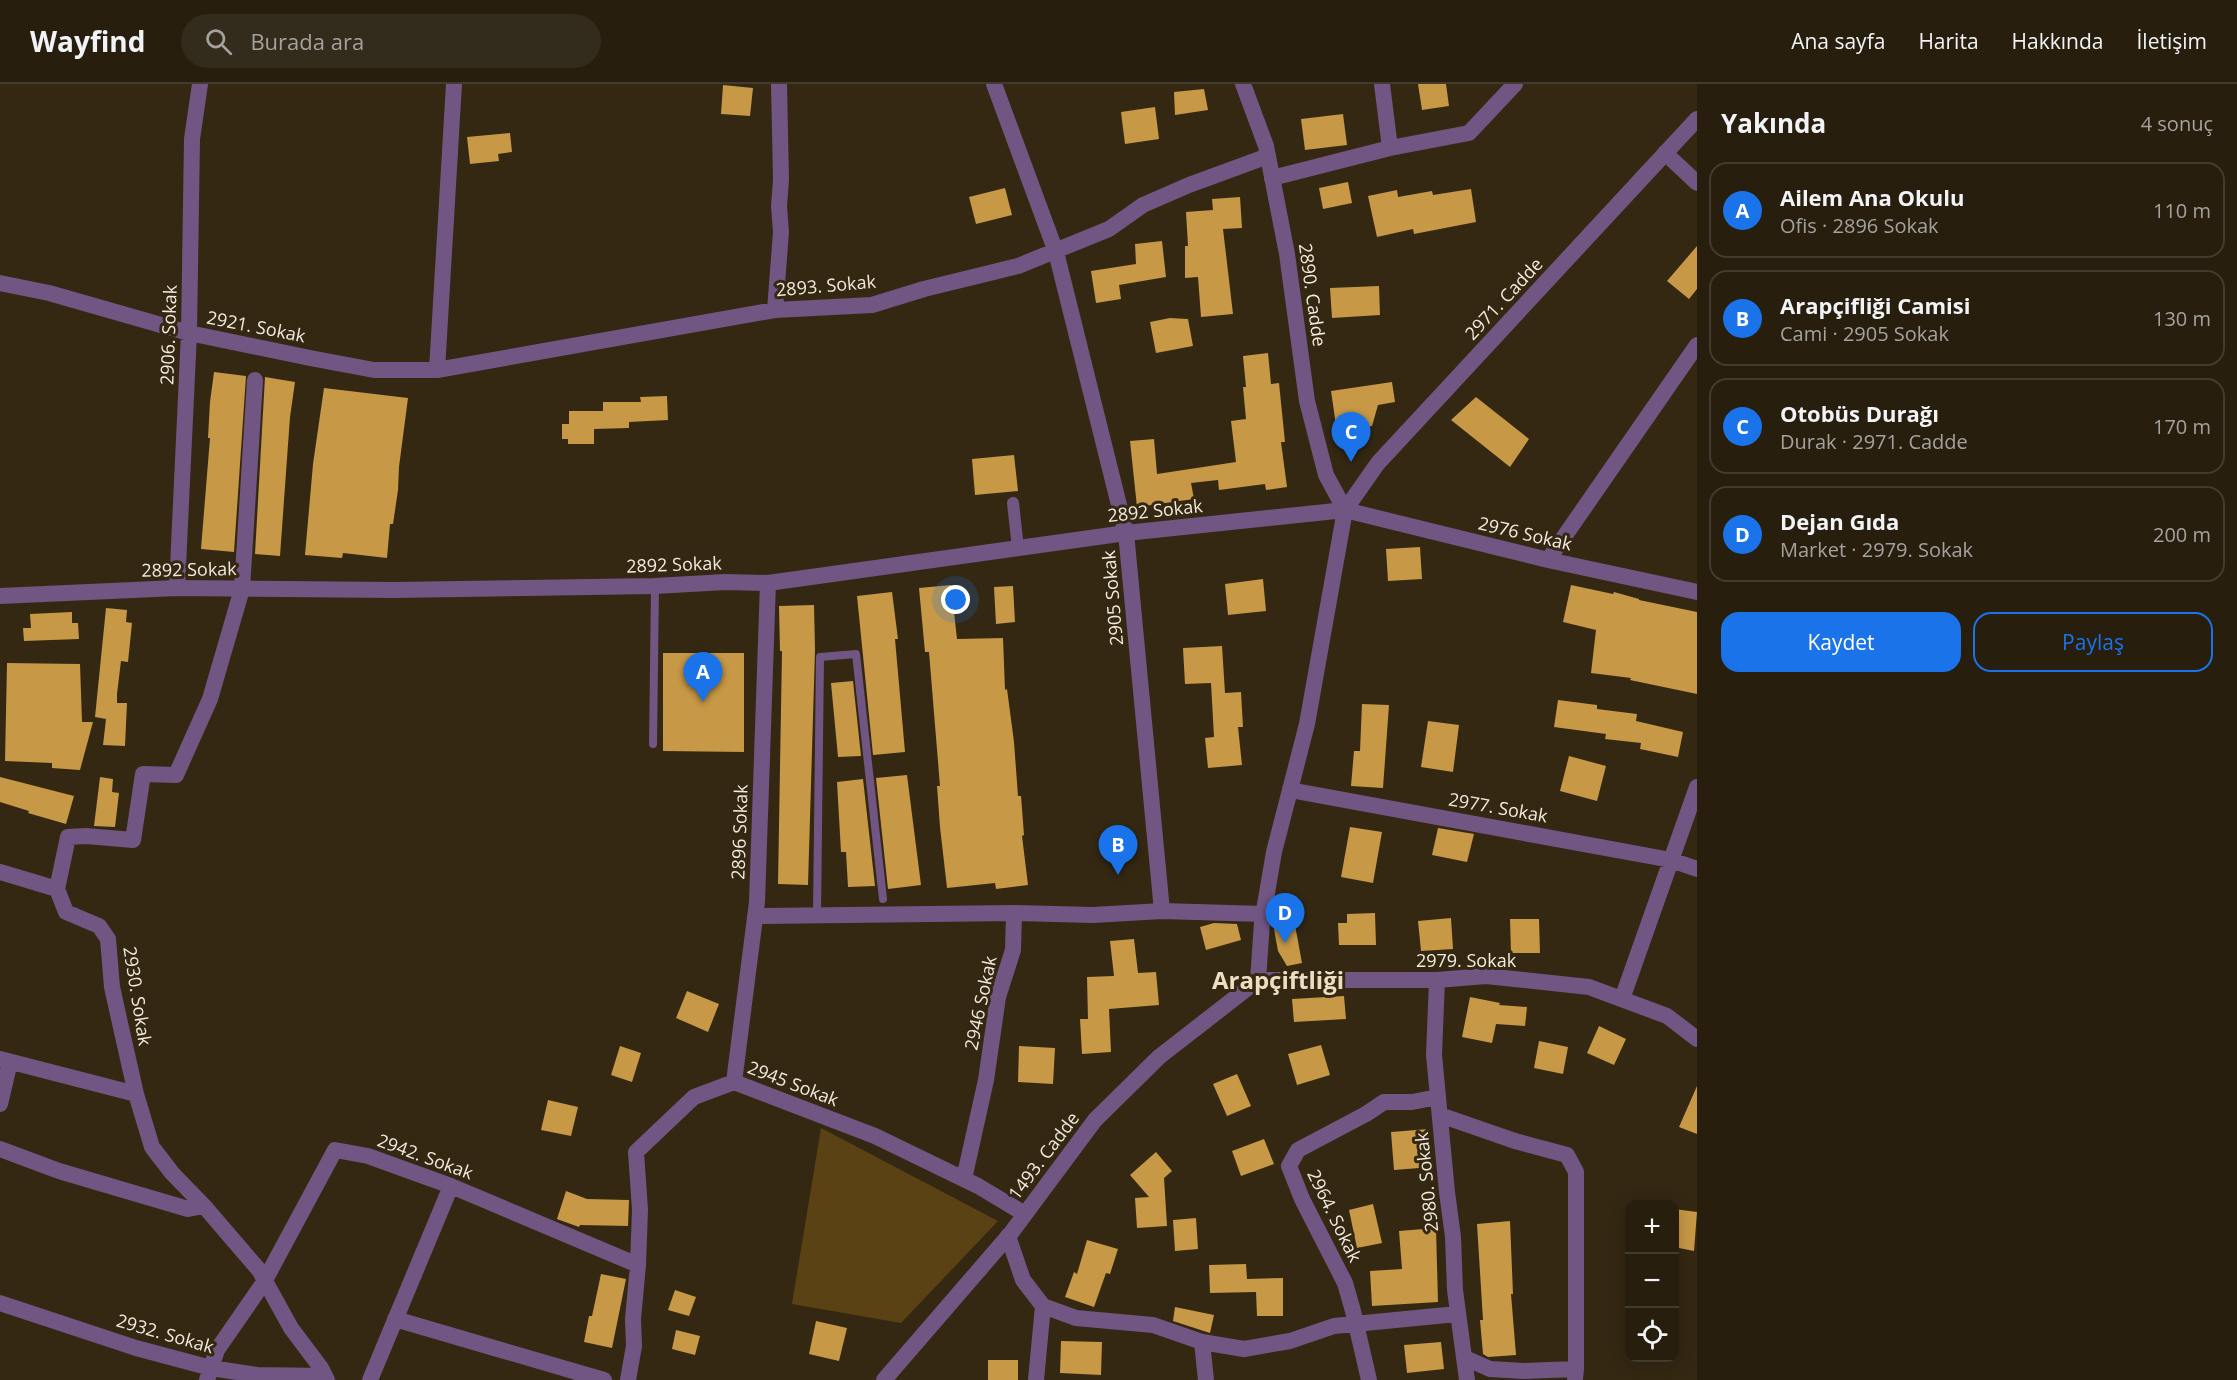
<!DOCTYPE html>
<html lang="tr">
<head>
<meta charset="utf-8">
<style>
	body { margin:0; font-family:"Open Sans",sans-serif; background:#332b1c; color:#f1f3f6 }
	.controls { position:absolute; right:18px; bottom:18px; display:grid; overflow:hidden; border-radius:12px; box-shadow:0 3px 15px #0003 }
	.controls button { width:54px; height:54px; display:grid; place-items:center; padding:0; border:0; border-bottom:2px solid #433c2e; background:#271e0e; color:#f1f3f6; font:30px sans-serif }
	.you { position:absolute; left:956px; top:516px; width:21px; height:21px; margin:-15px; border:4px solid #fff; border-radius:50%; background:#1a73e8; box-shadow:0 0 0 9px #1a73e833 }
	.badge { display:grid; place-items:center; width:39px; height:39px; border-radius:50%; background:#1a73e8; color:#fff; font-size:20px; font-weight:700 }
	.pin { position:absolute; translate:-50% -50px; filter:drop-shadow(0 2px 3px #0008) }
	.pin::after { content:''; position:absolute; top:32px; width:21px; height:18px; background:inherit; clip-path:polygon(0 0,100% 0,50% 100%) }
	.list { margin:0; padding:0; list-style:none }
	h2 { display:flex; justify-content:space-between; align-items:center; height:78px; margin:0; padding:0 24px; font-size:26px }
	h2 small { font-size:20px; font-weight:400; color:#a4a29e }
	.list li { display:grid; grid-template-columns:39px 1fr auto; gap:18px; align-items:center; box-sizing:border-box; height:96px; margin:0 12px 12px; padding:0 12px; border:2px solid #433c2e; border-radius:18px }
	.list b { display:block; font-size:22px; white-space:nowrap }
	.list p { margin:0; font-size:20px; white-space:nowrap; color:#a4a29e }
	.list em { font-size:20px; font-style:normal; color:#a4a29e }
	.actions { display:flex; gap:12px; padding:18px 24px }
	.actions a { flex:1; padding:14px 0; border:2px solid #1a73e8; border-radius:18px; text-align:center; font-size:21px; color:#1a73e8 }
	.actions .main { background:#1a73e8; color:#fff }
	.icon { flex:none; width:33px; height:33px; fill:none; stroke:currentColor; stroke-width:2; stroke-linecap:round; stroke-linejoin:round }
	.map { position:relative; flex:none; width:1697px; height:1296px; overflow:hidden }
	header { display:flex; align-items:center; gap:36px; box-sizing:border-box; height:84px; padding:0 30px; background:#271e0e; border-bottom:2px solid #433c2e }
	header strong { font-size:28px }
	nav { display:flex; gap:33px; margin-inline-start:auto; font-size:21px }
	.search { width:420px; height:54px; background:#332b1c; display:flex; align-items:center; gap:15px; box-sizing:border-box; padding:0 21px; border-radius:33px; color:#a4a29e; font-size:22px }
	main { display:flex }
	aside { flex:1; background:#271e0e }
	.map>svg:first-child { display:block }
	.green { fill:#5b4214 }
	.building { fill:#c79845 }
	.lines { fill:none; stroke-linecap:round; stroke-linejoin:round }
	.service { stroke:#715583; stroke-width:8 }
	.pedestrian { stroke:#715583; stroke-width:12 }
	.minor { stroke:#715583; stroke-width:16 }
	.tertiary { stroke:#715583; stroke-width:16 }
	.labels { text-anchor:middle; stroke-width:6; stroke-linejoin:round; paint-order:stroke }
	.street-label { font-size:18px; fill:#f2eadd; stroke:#342813 }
	.district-label { font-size:24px; font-weight:bold; fill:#edddc3; stroke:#342813 }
</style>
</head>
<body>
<header>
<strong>Wayfind</strong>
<div class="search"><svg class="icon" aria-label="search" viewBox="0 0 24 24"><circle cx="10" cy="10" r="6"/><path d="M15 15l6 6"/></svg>Burada ara</div>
<nav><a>Ana sayfa</a><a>Harita</a><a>Hakkında</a><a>İletişim</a></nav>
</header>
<main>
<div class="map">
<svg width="1697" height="1296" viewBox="0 0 1697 1296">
	<rect width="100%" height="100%" fill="#342813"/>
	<path class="green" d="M821 1044 998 1137 901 1239 792 1220Z"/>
	<path class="building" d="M1418 0H1446L1449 22 1422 26Z
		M723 1 753 4 750 32 721 30Z
		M1204 5 1208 26 1175 31 1174 8Z
		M1155 23 1159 55 1125 60 1121 28Z
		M1343 30 1347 61 1305 66 1301 35Z
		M510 49 512 68 498 70 499 77 470 80 467 53Z
		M1348 98 1352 119 1323 125 1319 104Z
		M1005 104 1012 131 976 140 969 113Z
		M1471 105 1476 138 1414 150 1413 145 1377 153 1368 112 1397 106 1398 113 1432 107 1433 111Z
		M1240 113 1242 144 1223 145 1233 230 1201 233 1198 193 1185 194V162H1188L1186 128 1213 126 1212 115Z
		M1162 157 1166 193 1119 201 1121 215 1096 219 1091 187 1136 180 1135 160Z
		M1697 162V205L1689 215 1667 197Z
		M1379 202 1380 231 1332 234 1330 204Z
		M1170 234 1188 235 1193 262 1156 269 1150 238Z
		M1268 269 1271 300 1279 299 1285 358H1281L1287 403 1266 406 1265 400 1219 406 1218 396 1191 399 1194 415 1137 423 1130 357 1154 355 1157 390 1236 378 1231 337 1246 335 1243 303H1246L1243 272Z
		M214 288 246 292 234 468 201 465 210 354H208L210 318Z
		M265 293 295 298 290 333 280 472 255 470Z
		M1392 298 1395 318 1378 321 1372 342 1337 348 1331 307Z
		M324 304 408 314 399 383 398 406 393 440H390L387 474 343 469 342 474 305 471 313 380Z
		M667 312 668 336 629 338V344L594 345V360H568V355H562V340H569V327H603V318H641L640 313Z
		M1476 313 1529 355 1510 383 1451 336Z
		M1014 371 1018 407 975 411 972 375Z
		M1420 463 1422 495 1388 497 1386 465Z
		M1263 495 1266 527 1228 531 1225 500Z
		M951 501 957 555 1003 554 1005 606 1007 605 1014 658 1018 712H1021L1024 751 1022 752 1028 801 996 805 995 799 947 804 940 743 937 702H940L929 568H925L919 504Z
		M1571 501 1613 510 1614 508 1639 515V516L1697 528V610L1630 596 1631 594 1591 589 1596 546 1563 538Z
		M1013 502 1015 538 996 540 994 503Z
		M892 508 898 555H895L905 668 873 671 857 512Z
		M814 521 815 566 808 801 778 800 782 567H780L779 522Z
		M106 524 127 526 126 538 132 539 128 578 121 577 117 610V619H127L125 662 103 661 106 635 95 633Z
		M72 528V539H78L79 555 24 557 23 544H31L30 530Z
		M1222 562 1225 609 1241 608 1243 643H1238L1242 681 1208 684 1205 654 1214 653 1211 599 1185 600 1183 564Z
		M663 569H744V668L663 667Z
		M7 579 80 580 82 638H93L80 686 52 684V679L5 677Z
		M853 597 861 672 838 673 831 599Z
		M1558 616 1597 621V625L1637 630 1636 637 1683 648 1678 673 1640 665 1641 659 1605 655 1606 650 1554 643Z
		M1362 620 1389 621 1383 704 1351 702 1354 667H1360Z
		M1428 637 1459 641 1453 688 1421 683Z
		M1569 672 1606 682 1597 717 1560 707Z
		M907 691 921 801 888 805 876 694Z
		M0 693 74 712 66 740 28 729 29 727 0 718Z
		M100 693 113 695 112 708 119 709 115 743 94 742Z
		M863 695 875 802 848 803 846 768H841L837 698Z
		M1350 743 1382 748 1373 799 1341 793Z
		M1438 744 1474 750 1467 778 1432 771Z
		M1375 829 1376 861H1339L1338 839H1347V830Z
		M1451 834 1453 865 1421 867 1418 837Z
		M1510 835H1539L1540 869H1511Z
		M1214 839 1237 840 1241 856 1206 866 1200 843Z
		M1295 841 1302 879 1287 882 1278 867 1274 845Z
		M1134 855 1138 889 1156 888 1159 921 1109 925 1111 968 1082 970 1080 935H1088L1087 893 1114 892 1110 857Z
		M687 907 719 920 708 948 676 934Z
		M1344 912 1346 935 1294 938 1292 915Z
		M1470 913 1500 919 1499 921 1527 923 1525 942 1496 940 1492 959 1462 953Z
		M1599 942 1626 955 1614 981 1587 969Z
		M1539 957 1568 963 1563 990 1534 984Z
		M1321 961 1330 991 1297 1001 1288 970Z
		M620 962 641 969 632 998 611 991Z
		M1019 962 1055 964 1053 1000 1018 998Z
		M1237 990 1251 1022 1227 1032 1213 1000Z
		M1697 1002V1050L1679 1043Z
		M548 1016 578 1023 571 1052 541 1046Z
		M1429 1045 1432 1083 1394 1086 1391 1048Z
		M1264 1055 1274 1080 1241 1092 1232 1067Z
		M1156 1068 1172 1087 1164 1094 1167 1142 1137 1144 1135 1114 1149 1113 1130 1091Z
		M566 1107 587 1115 629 1116 628 1142 580 1141 579 1143 557 1135Z
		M1373 1120 1382 1159 1357 1164 1349 1126Z
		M1674 1125 1697 1128 1694 1167 1674 1163Z
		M1196 1134 1198 1165 1175 1167 1173 1136Z
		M1510 1137 1513 1210H1511L1516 1271 1488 1273 1483 1270 1480 1236H1483L1477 1140Z
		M1436 1144 1438 1218 1372 1222 1370 1187 1402 1185 1399 1147Z
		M1087 1156 1118 1165 1110 1190 1106 1189 1094 1223 1065 1213 1074 1188 1077 1190Z
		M1246 1180 1247 1195 1283 1194V1232H1257L1256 1208 1210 1209 1209 1181Z
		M601 1190 626 1195 612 1264 584 1258 589 1232H592Z
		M675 1206 696 1213 689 1232 668 1226Z
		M1175 1223 1214 1231 1210 1249 1173 1237Z
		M816 1237 847 1244 839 1277 809 1270Z
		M676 1246 700 1252 695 1271 672 1265Z
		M1061 1257 1102 1258 1101 1291 1060 1289Z
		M1441 1258 1444 1285 1407 1289 1404 1261Z
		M988 1276H1018V1296H988Z"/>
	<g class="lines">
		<path class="service" d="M653 660 655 502
			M817 831 820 573 856 570 883 815"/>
		<path class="pedestrian" d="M1013 419 1018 464"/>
		<path class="minor" d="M994 0 1056 168 1126 449 1162 827
			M1382 0 1390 64
			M1665 69 1697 99
			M1272 94 1390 64 1469 49 1515 0
			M0 199 49 209 189 249 310 274 374 286H437L775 226 872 221 924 205 1018 182 1109 145 1143 121 1189 101 1268 72
			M775 226 781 148 779 122 781 96 779 0
			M437 286 454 0
			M255 296 242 505 210 615 176 691 143 690 133 756 86 752 68 753 57 805 66 828 99 842 108 855 112 903 122 948 136 1010 152 1063 172 1089 204 1122 259 1186 291 1244 321 1284 327 1296
			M1345 426 1548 476 1697 508
			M1548 476 1697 261
			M177 504 189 249 192 55 200 0
			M1290 706 1671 776 1697 785
			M0 788 57 805
			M755 832 1014 829
			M1437 896 1434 971 1447 1108 1453 1153 1455 1206 1467 1296
			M1622 915 1697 703
			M0 975 136 1010
			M734 998 757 818 768 499
			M0 1020 10 978
			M1440 1031 1515 1057 1567 1071 1576 1088V1285
			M0 1065 59 1087 188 1125 204 1122
			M964 1095 986 996 998 913 1013 866 1014 829 1093 831 1162 827 1264 830
			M1008 1152 1023 1196 1043 1222 1076 1234 1153 1241 1202 1258 1244 1265 1290 1257 1334 1242 1457 1230
			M0 1219 136 1264 211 1284 257 1291 325 1292
			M395 1235 604 1296
			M1202 1258 1206 1296
			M1465 1274 1490 1285 1524 1287 1576 1285 1575 1294
			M207 1296 217 1266 264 1198 335 1066 368 1072 451 1102 638 1181
			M370 1296 451 1102
			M628 1296 634 1262 633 1235 638 1181 640 1126 636 1068 694 1013 734 998 875 1052 978 1102 1025 1130
			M1036 1296 1043 1222
			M1369 1296 1353 1227 1345 1199 1302 1115 1289 1082 1298 1066 1366 1030 1384 1018H1412L1438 1013"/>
		<path class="tertiary" d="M1243 0 1266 62 1287 170 1307 317 1326 391 1345 426
			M0 512 177 504 394 506 655 502 725 498 768 499 1126 449 1345 426
			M1258 896 1262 838 1274 768 1307 640 1345 426 1378 379 1697 35
			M1258 896H1437L1486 892 1589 903 1667 932 1697 955
			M884 1296 1011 1149 1095 1036 1159 973 1258 896"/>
	</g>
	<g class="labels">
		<g class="street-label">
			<text transform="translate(826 202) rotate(-5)" y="6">2893. Sokak</text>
			<text transform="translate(1312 211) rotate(82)" y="6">2890. Cadde</text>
			<text transform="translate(1504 215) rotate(-47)" y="6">2971. Cadde</text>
			<text transform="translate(256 243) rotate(11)" y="6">2921. Sokak</text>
			<text transform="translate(169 251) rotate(-88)" y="6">2906. Sokak</text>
			<text transform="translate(1155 427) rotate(-6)" y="6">2892 Sokak</text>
			<text transform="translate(1525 450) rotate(13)" y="6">2976 Sokak</text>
			<text transform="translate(674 481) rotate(-2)" y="6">2892 Sokak</text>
			<text transform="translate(189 486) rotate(-1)" y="6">2892 Sokak</text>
			<text transform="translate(1113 514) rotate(-95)" y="6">2905 Sokak</text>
			<text transform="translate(1498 724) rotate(10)" y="6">2977. Sokak</text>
			<text transform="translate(740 748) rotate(-88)" y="6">2896 Sokak</text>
			<text x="1466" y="883">2979. Sokak</text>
			<text transform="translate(137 912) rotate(81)" y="6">2930. Sokak</text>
			<text transform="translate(981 919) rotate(-78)" y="6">2946 Sokak</text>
			<text transform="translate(793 1000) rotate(21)" y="6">2945 Sokak</text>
			<text transform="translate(1044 1072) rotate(-53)" y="6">1493. Cadde</text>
			<text transform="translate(425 1073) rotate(20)" y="6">2942. Sokak</text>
			<text transform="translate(1427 1098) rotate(-96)" y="6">2980. Sokak</text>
			<text transform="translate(1334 1132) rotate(64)" y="6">2964. Sokak</text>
			<text transform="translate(165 1250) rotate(16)" y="6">2932. Sokak</text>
		</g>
		<g class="district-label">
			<text x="1278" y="905">Arapçiftliği</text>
		</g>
	</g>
</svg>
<div class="controls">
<button>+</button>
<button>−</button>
<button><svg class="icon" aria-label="locate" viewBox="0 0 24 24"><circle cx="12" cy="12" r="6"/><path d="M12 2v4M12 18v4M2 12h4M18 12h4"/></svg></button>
</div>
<div class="you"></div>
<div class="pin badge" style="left:703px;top:618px">A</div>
<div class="pin badge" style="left:1118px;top:791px">B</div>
<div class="pin badge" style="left:1351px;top:378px">C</div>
<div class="pin badge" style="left:1285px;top:859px">D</div>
</div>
<aside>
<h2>Yakında<small>4 sonuç</small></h2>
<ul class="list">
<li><span class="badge">A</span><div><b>Ailem Ana Okulu</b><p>Ofis · 2896 Sokak</p></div><em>110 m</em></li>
<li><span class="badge">B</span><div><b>Arapçifliği Camisi</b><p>Cami · 2905 Sokak</p></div><em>130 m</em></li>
<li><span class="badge">C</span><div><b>Otobüs Durağı</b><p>Durak · 2971. Cadde</p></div><em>170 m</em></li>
<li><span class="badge">D</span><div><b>Dejan Gıda</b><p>Market · 2979. Sokak</p></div><em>200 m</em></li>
</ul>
<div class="actions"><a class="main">Kaydet</a><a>Paylaş</a></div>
</aside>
</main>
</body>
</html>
